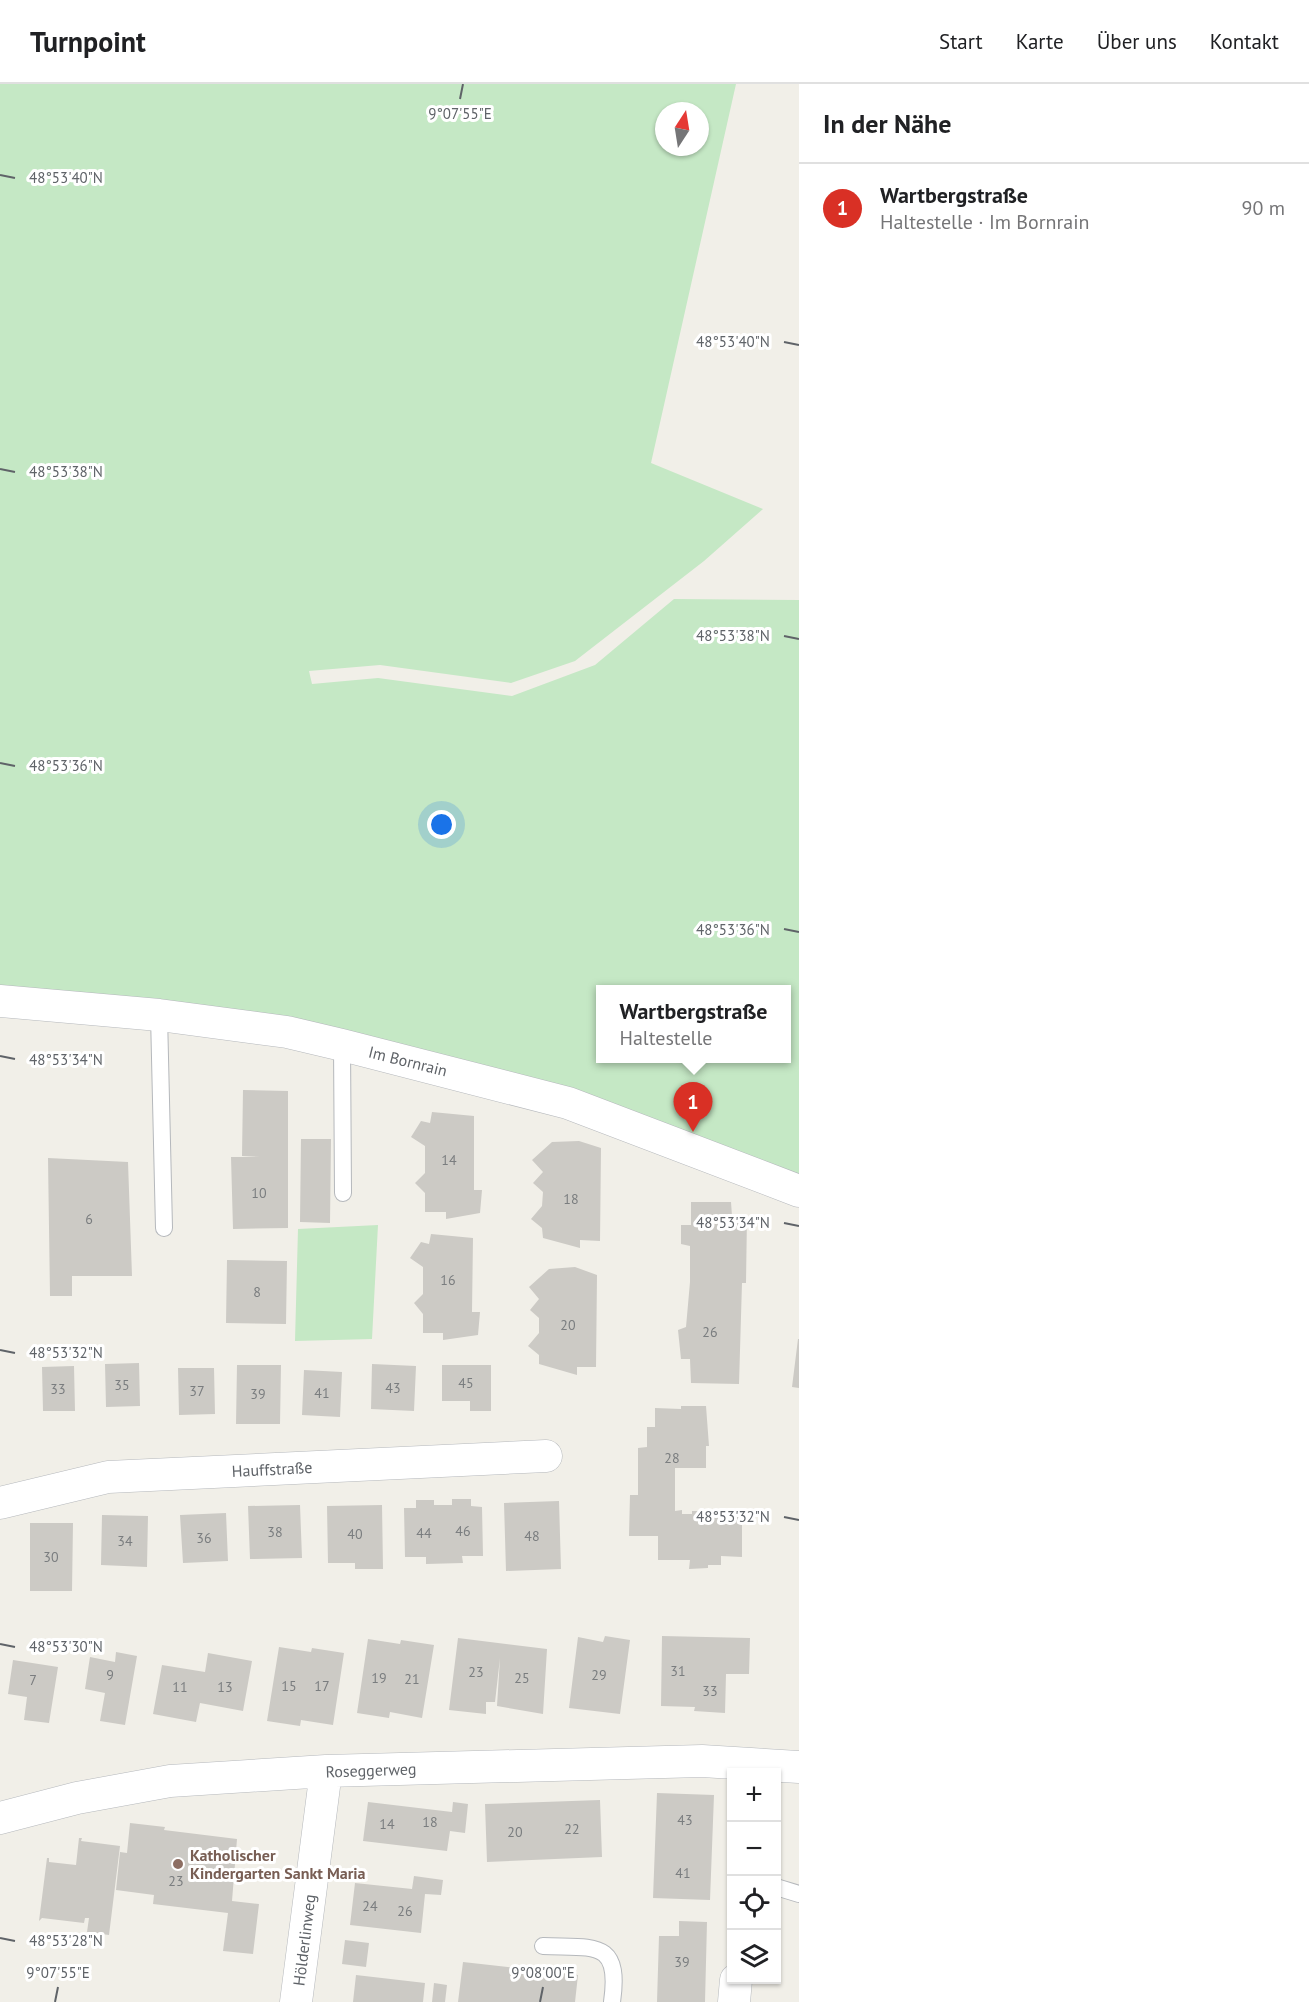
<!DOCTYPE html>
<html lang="de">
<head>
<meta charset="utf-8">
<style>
	body { margin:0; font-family:"PT Sans",sans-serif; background:#f2f2f2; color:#202124 }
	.controls { position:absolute; right:18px; bottom:18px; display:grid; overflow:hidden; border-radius:0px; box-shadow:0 2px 4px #0004 }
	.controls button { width:54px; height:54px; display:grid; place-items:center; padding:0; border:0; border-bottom:2px solid #e0e0e0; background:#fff; color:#202124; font:30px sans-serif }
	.compass { position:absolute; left:655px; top:18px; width:54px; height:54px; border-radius:50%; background:#fff; box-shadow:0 2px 4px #0004; rotate:12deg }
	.you { position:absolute; left:442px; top:741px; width:21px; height:21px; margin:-15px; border:4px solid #fff; border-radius:50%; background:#1a73e8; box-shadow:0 0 0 9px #1a73e833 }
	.badge { display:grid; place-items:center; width:39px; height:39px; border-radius:50%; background:#d93025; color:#fff; font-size:20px; font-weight:700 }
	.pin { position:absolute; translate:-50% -50px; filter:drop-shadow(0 2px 3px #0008) }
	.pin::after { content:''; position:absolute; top:32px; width:21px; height:18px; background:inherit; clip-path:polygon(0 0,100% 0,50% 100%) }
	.popup { position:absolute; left:596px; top:901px; width:195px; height:78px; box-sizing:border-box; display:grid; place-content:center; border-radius:0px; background:#fff; filter:drop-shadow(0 2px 4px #0005); font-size:20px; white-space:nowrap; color:#757577 }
	.popup b { font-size:22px; color:#202124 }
	.popup::after { content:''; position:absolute; left:50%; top:100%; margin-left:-12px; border:12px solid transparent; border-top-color:#fff }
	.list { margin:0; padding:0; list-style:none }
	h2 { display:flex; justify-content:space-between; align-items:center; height:78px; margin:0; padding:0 24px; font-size:26px }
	h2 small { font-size:20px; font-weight:400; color:#757577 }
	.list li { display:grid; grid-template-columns:39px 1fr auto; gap:18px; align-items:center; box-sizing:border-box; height:90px; padding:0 24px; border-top:2px solid #e0e0e0 }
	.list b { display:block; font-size:22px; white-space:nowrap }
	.list p { margin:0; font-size:20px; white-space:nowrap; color:#757577 }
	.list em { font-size:20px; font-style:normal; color:#757577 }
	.icon { flex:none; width:33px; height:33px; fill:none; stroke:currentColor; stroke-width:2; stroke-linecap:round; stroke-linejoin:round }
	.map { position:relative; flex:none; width:799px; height:1918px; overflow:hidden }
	header { display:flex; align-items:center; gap:36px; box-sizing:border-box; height:84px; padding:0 30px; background:#fff; border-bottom:2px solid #e0e0e0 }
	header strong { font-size:28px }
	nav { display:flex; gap:33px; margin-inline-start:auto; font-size:21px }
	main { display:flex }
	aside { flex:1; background:#fff }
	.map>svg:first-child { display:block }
	.green { fill:#c5e8c5; fill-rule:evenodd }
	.building { fill:#cccac5 }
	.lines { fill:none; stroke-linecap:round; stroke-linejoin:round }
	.service-casing { stroke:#b5b8bc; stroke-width:18 }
	.minor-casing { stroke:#b5b8bc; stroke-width:33 }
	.service { stroke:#fff; stroke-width:16 }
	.minor { stroke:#fff; stroke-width:32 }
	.ticks { fill:none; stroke:#5f6368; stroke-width:2 }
	.education-dot { fill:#8d6e63; stroke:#fff; stroke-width:2 }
	.labels { text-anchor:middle; stroke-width:6; stroke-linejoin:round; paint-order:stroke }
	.number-label { font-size:14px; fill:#7a7d7f }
	.street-label { font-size:16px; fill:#5f6368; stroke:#fff }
	.education-label { font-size:16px; font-weight:bold; fill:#785e54; stroke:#fff; text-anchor:start }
	.ticks-label { font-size:15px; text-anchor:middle; fill:#5f6368; stroke:#fff; stroke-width:6; stroke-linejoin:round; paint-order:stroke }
</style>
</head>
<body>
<header>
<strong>Turnpoint</strong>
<nav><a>Start</a><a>Karte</a><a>Über uns</a><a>Kontakt</a></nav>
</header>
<main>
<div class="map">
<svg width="799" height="1918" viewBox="0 0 799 1918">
	<rect width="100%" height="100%" fill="#f1efe8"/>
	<path class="green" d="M0 0H736L651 379 763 425 704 477 575 577 511 599 380 581 309 587 312 600 378 594 512 612 595 581 674 515 799 516V1107L399 975 0 917ZM664 27H700V63H664ZM600 906H786V974H600Z
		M378 1141 372 1255 295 1257 298 1145Z"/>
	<path class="building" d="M243 1006 288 1007V1144L233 1145 231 1073H260L242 1072Z
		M432 1028 474 1032V1106H482L480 1129 446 1135V1128H425V1109L415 1099 425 1089V1062L411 1053 421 1037 430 1039Z
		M301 1055H331L330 1139 300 1138Z
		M579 1057 601 1064 600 1157 580 1156V1164L543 1154 542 1144 531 1135 542 1122 543 1108 533 1099 543 1088 532 1076 552 1058Z
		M48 1074 128 1078 132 1192H72V1212H50Z
		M691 1118H731L732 1132H747L746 1199H742L739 1300 691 1299 690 1275H681L678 1246 686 1243 690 1198V1162L681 1160V1141H691Z
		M431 1150 473 1154 472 1228H480L478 1251 443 1256V1249H423V1230L414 1219 423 1210V1183L410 1174 421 1158 429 1160Z
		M227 1176 287 1177 286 1240 226 1239Z
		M575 1183 597 1191 596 1283H577V1291L539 1280V1271L528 1262 539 1249V1234L530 1226 539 1215 529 1203 549 1185Z
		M798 1255H799V1304L792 1303Z
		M139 1279 140 1322 106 1323 105 1280Z
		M372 1280 416 1282 414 1327 371 1325Z
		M237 1281H281L280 1340H236Z
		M442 1281H491V1327H470V1317H442Z
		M74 1282 75 1327H43L42 1283Z
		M178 1284H214L215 1330 179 1331Z
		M304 1286 342 1288 340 1333 302 1331Z
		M681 1322H706L709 1362H706V1384H675V1427L682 1426V1430H692V1427H742V1473L721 1472V1481H708V1484L689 1485 690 1476H658V1452H629L630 1411H638V1364L647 1363V1343H655V1324L681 1325Z
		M452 1415H471V1422L482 1423 483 1472H462L463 1479 426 1480V1473H405L404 1424H416V1416H434V1421H452Z
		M559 1417 561 1485 506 1487 504 1419Z
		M300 1421 302 1474 250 1475 248 1422Z
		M382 1421 383 1485H355V1479H328L327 1422Z
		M226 1429 228 1477 183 1479 180 1431Z
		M102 1431 148 1432 147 1483 101 1481Z
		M30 1439H73L72 1507H30Z
		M605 1552 630 1556 620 1630 569 1624 578 1553 603 1558Z
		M662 1552 750 1554 749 1590H726L725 1629 694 1627 695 1623 661 1622Z
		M458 1554 547 1565 543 1630 497 1622 500 1574 495 1618H486V1630L449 1626Z
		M368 1555 400 1560 401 1556 434 1561 422 1634 390 1628 389 1634 357 1629Z
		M279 1563 311 1568 312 1564 344 1569 333 1641 301 1636 300 1642 267 1637Z
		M116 1568 137 1572 125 1641 100 1637 105 1609 85 1605 90 1573 115 1578Z
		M208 1569 252 1577 243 1627 200 1619 196 1638 153 1630 162 1581 205 1588Z
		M13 1576 58 1583 49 1639 24 1636 27 1613 8 1610Z
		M657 1709 714 1711 710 1816 653 1814Z
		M600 1716 602 1773 487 1778 485 1720Z
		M368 1718 452 1728 453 1718 468 1720 465 1749 450 1747 447 1767 363 1757Z
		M130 1739 165 1743 164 1746 237 1755 232 1817 259 1820 253 1870 223 1867 228 1829 153 1820 154 1811 116 1806 120 1768 127 1769Z
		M79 1754H82L81 1757 120 1762 109 1851 87 1848 89 1834H85L84 1839 42 1834 39 1837 47 1774H49V1778L76 1781Z
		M414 1792 443 1796 441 1811 425 1810 421 1849 350 1841 355 1799 412 1805Z
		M679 1837 707 1838 705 1918H657L659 1852H679Z
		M345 1856 369 1859 366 1883 342 1880Z
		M463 1878 578 1891 575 1918H458Z
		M356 1891 425 1899 423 1918H353Z
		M434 1899 447 1901 445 1918H432Z"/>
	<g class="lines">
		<defs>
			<path id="service" d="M159 931 164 1144
				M342 961 343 1109
				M776 1803 799 1810
				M543 1862C594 1864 621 1855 612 1918"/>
			<path id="minor" d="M0 917 159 931 287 948 342 961 568 1019 799 1107
				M0 1419 108 1393 546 1372
				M0 1734 77 1714 170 1697 326 1687 702 1677 799 1683
				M296 1918 326 1687
				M734 1918 736 1896"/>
		</defs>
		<use href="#service" class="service-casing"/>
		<use href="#minor" class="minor-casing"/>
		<use href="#service" class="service"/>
		<use href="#minor" class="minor"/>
	</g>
	<path class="ticks" d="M460 15 463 0M0 91 15 94M784 258 799 261M0 385 15 388M784 552 799 555M0 679 15 682M784 845 799 848M0 972 15 975M784 1139 799 1142M0 1266 15 1269M784 1433 799 1436M0 1560 15 1563M0 1854 15 1857M55 1918 58 1903M540 1918 543 1903"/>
	<circle class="education-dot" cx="178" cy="1780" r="6"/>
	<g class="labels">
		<g class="number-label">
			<text x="449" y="1081">14</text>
			<text x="259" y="1114">10</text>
			<text x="571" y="1120">18</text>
			<text x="89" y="1140">6</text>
			<text x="448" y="1201">16</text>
			<text x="257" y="1213">8</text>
			<text x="568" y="1246">20</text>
			<text x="710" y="1253">26</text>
			<text x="466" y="1304">45</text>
			<text x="122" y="1306">35</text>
			<text x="393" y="1309">43</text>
			<text x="58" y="1310">33</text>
			<text x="197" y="1312">37</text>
			<text x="322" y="1314">41</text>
			<text x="258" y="1315">39</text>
			<text x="672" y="1379">28</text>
			<text x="463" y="1452">46</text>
			<text x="275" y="1453">38</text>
			<text x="424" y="1454">44</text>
			<text x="355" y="1455">40</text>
			<text x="532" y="1457">48</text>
			<text x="204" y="1459">36</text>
			<text x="125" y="1462">34</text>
			<text x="51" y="1478">30</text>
			<text x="678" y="1592">31</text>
			<text x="476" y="1593">23</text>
			<text x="110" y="1596">9</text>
			<text x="599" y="1596">29</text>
			<text x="379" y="1599">19</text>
			<text x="522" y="1599">25</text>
			<text x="412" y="1600">21</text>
			<text x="33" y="1601">7</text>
			<text x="289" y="1607">15</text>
			<text x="322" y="1607">17</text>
			<text x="180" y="1608">11</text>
			<text x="225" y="1608">13</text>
			<text x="710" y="1612">33</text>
			<text x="685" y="1741">43</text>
			<text x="430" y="1743">18</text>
			<text x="387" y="1745">14</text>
			<text x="572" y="1750">22</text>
			<text x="515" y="1753">20</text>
			<text x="683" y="1794">41</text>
			<text x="176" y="1802">23</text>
			<text x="370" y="1827">24</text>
			<text x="405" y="1832">26</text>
			<text x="682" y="1883">39</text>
		</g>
		<g class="street-label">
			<text transform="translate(408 977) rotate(14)" y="6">Im Bornrain</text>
			<text transform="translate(272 1385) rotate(-3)" y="6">Hauffstraße</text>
			<text transform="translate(371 1686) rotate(-2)" y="6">Roseggerweg</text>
			<text transform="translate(304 1856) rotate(-83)" y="6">Hölderlinweg</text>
		</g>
		<g class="education-label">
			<text x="190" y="1777">Katholischer<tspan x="190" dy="18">Kindergarten Sankt Maria</tspan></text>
		</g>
	</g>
	<g class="ticks-label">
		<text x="460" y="35">9°07'55"E</text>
		<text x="66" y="99">48°53'40"N</text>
		<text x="733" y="263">48°53'40"N</text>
		<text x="66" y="393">48°53'38"N</text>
		<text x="733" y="557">48°53'38"N</text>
		<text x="66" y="687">48°53'36"N</text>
		<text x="733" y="851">48°53'36"N</text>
		<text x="66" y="981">48°53'34"N</text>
		<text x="733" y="1144">48°53'34"N</text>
		<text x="66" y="1274">48°53'32"N</text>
		<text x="733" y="1438">48°53'32"N</text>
		<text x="66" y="1568">48°53'30"N</text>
		<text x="66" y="1862">48°53'28"N</text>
		<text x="58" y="1894">9°07'55"E</text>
		<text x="543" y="1894">9°08'00"E</text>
	</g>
</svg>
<div class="controls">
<button>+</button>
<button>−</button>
<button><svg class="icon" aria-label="locate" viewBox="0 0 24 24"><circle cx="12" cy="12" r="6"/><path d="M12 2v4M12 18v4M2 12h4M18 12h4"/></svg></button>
<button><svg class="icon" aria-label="layers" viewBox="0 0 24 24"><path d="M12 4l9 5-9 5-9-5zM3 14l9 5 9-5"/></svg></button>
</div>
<svg class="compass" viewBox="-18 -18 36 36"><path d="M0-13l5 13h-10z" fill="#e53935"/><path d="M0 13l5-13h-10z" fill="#757577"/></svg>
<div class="you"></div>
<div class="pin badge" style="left:693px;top:1048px">1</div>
<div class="popup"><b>Wartbergstraße</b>Haltestelle</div>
</div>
<aside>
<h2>In der Nähe<small></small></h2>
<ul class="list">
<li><span class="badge">1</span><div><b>Wartbergstraße</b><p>Haltestelle · Im Bornrain</p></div><em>90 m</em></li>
</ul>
</aside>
</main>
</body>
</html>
